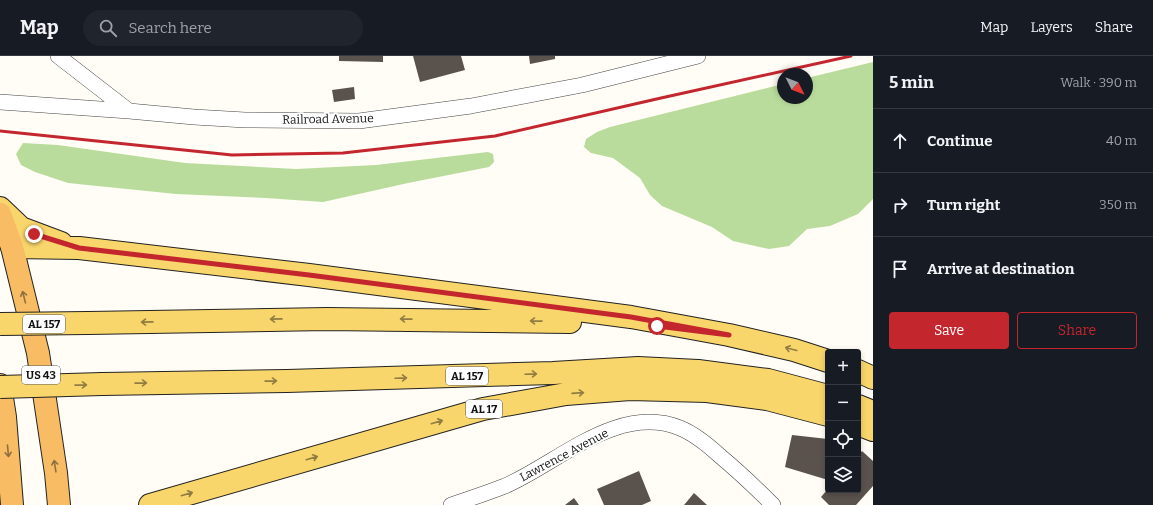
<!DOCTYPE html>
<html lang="en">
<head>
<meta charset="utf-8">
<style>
	body { margin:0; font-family:Bitter,serif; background:#20242c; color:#f1f3f6 }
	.controls { position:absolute; right:12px; bottom:12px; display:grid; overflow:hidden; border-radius:4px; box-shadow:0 2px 6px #0003 }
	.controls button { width:36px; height:36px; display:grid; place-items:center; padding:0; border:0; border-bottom:1px solid #363941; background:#171b24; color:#f1f3f6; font:20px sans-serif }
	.compass { position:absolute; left:777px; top:12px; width:36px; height:36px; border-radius:50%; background:#171b24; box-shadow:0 2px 6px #0003; rotate:132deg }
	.stop { position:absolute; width:12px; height:12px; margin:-9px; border:3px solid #c4262e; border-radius:50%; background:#fff }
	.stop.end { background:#c4262e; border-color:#fff; box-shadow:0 1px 4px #0008 }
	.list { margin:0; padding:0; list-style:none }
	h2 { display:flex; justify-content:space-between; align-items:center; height:52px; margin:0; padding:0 16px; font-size:17px }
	h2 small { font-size:13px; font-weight:400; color:#9ea1a6 }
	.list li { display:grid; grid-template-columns:26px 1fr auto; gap:12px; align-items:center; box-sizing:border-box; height:64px; padding:0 16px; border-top:1px solid #363941 }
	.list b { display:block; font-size:15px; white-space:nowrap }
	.list em { font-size:13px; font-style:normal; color:#9ea1a6 }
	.actions { display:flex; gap:8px; padding:12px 16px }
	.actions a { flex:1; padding:9px 0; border:1px solid #c4262e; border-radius:4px; text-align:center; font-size:14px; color:#c4262e }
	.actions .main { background:#c4262e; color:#fff }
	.icon { flex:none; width:22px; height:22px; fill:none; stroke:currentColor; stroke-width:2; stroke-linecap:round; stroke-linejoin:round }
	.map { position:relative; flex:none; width:873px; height:449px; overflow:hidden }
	header { display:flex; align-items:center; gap:24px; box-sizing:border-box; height:56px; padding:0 20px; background:#171b24; border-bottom:1px solid #363941 }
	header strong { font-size:19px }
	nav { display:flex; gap:22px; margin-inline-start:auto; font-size:14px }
	.search { width:280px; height:36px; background:#20242c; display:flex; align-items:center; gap:10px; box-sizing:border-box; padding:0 14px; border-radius:22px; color:#9ea1a6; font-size:15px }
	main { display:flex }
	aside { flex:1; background:#171b24 }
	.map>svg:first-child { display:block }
	.forest { fill:#b9dc9c }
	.building { fill:#5a524d }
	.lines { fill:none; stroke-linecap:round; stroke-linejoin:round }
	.minor-casing { stroke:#444; stroke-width:16 }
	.primary-casing { stroke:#222; stroke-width:24 }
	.trunk-casing { stroke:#222; stroke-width:24 }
	.minor { stroke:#fff; stroke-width:15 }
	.primary { stroke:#f9d66b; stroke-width:22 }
	.trunk { stroke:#f7bc64; stroke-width:22 }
	.rail { stroke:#c4262e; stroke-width:3 }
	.primary-bridge-casing { stroke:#222; stroke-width:24; stroke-linecap:butt }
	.primary-bridge { stroke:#f9d66b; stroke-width:22 }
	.oneway { stroke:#906f3f }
	.oneway2 { stroke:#917d42 }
	.route { stroke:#c4262e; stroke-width:5 }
	.labels { text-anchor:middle; stroke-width:4; stroke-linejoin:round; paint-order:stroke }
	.shield { fill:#fff; stroke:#585858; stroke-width:1 }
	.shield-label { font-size:11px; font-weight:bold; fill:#111 }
	.street-label { font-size:12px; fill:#111; stroke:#fff }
</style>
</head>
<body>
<header>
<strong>Map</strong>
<div class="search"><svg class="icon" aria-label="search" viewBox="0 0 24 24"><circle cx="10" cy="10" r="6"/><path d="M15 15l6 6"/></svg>Search here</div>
<nav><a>Map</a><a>Layers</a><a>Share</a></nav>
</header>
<main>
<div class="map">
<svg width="873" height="449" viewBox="0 0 873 449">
	<rect width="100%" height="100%" fill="#fffdf5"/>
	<path class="forest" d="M873 6V143L858 158 830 170 807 173 789 190 769 193 733 185 712 171 662 150 650 139 640 122 613 102 591 97 584 91 586 83 597 76 610 71 783 28V42H807V22Z
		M23 87 58 89 185 107 296 113 376 109 488 96 493 98 494 106 489 111 408 127 323 146 266 142 176 138 68 127 35 116 21 109 16 98Z"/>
	<path class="building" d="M339 0H383V6L339 5Z
		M413 0H461L465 14 420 26Z
		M529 0H555V3L530 8Z
		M354 31 355 43 334 46 332 34Z
		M792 379 828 383V424L785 411Z
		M862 395 873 405V430L856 449H829L821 441 827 434H858V400Z
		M639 415 651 445 642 449H604L597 433Z
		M694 437 707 449H684Z
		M574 442 579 449H565Z"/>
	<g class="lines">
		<defs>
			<path id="minor" d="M58 0 129 55
				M0 46 129 55 194 61 245 64 359 65 471 50 582 29 698 0
				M451 449C469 443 487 437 505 430 558 407 618 347 680 372 695 378 708 389 720 400 738 415 756 432 773 449"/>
			<path id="primary" d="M0 152 21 172 61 187
				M12 191 79 192 309 219 631 261 729 279 794 294 828 305
				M88 267 327 263 570 266
				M858 315 873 322
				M102 328 287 325 553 317 638 312 698 315 768 324 828 340
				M858 350 873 356
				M858 368 873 374
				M150 449 483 353 566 338 630 333 707 335 767 343 828 359"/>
			<path id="trunk" d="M0 158 12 191 38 297 56 417 59 449
				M0 329 5 361 12 449"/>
		</defs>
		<use href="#minor" class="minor-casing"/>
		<use href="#primary" class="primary-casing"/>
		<use href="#trunk" class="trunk-casing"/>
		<use href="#minor" class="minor"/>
		<use href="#primary" class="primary"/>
		<use href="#trunk" class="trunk"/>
		<path class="rail" d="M0 75 232 99 343 97 495 80 661 42 851 0"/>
		<defs>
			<path id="primary-bridge" d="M0 268 88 267
				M0 331 102 328"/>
		</defs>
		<use href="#primary-bridge" class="primary-bridge-casing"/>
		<use href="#primary-bridge" class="primary-bridge"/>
	</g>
	<defs><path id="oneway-shaft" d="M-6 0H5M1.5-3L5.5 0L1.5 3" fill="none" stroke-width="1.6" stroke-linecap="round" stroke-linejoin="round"/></defs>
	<g class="oneway">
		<use href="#oneway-shaft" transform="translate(24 241) rotate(-104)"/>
		<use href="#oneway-shaft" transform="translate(8 395) rotate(85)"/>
		<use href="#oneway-shaft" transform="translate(55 410) rotate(-99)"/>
	</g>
	<g class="oneway2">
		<use href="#oneway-shaft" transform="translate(276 263) rotate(179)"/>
		<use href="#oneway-shaft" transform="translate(406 263) rotate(-179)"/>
		<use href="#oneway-shaft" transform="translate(536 265) rotate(-179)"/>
		<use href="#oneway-shaft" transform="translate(147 266) rotate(179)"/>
		<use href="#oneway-shaft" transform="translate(791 293) rotate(-165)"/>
		<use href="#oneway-shaft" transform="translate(531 318) rotate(-2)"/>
		<use href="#oneway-shaft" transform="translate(401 322) rotate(-2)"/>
		<use href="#oneway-shaft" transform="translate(271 325) rotate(-1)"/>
		<use href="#oneway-shaft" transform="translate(141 327) rotate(-1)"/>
		<use href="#oneway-shaft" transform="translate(81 329) rotate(-1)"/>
		<use href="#oneway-shaft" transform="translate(578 337) rotate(-4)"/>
		<use href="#oneway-shaft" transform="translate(437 366) rotate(-16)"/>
		<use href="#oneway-shaft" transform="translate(312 402) rotate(-16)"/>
		<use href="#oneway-shaft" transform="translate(187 438) rotate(-16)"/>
	</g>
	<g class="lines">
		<path class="route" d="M34 178 79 192 309 219 631 261 729 279 657 270"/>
	</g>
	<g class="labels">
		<g class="shield">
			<rect x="23" y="259" width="42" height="18" rx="3"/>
			<rect x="22" y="310" width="38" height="18" rx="3"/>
			<rect x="446" y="311" width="42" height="18" rx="3"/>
			<rect x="466" y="344" width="36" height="18" rx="3"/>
		</g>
		<g class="shield-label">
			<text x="44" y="272">AL 157</text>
			<text x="41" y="323">US 43</text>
			<text x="467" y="324">AL 157</text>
			<text x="484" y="357">AL 17</text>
		</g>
		<g class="street-label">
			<text transform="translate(328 63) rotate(-1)" y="4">Railroad Avenue</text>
			<text transform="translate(564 399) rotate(-28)" y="4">Lawrence Avenue</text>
		</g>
	</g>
</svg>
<div class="controls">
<button>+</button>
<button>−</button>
<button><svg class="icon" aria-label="locate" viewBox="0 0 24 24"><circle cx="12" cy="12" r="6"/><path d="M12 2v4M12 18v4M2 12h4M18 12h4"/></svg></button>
<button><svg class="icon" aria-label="layers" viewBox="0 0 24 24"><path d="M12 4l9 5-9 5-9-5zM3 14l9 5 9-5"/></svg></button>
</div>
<svg class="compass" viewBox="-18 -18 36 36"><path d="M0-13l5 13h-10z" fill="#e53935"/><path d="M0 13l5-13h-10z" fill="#9ea1a6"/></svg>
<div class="stop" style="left:657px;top:270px"></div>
<div class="stop end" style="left:34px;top:178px"></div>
</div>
<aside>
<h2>5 min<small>Walk · 390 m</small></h2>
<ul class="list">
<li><svg class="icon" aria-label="ahead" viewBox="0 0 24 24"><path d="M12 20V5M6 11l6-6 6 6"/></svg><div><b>Continue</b></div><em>40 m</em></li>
<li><svg class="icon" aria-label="right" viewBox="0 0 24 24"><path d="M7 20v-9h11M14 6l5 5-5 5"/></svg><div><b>Turn right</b></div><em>350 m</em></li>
<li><svg class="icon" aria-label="arrive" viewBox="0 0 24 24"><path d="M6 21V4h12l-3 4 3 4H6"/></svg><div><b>Arrive at destination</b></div></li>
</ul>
<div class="actions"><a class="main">Save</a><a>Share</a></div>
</aside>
</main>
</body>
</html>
